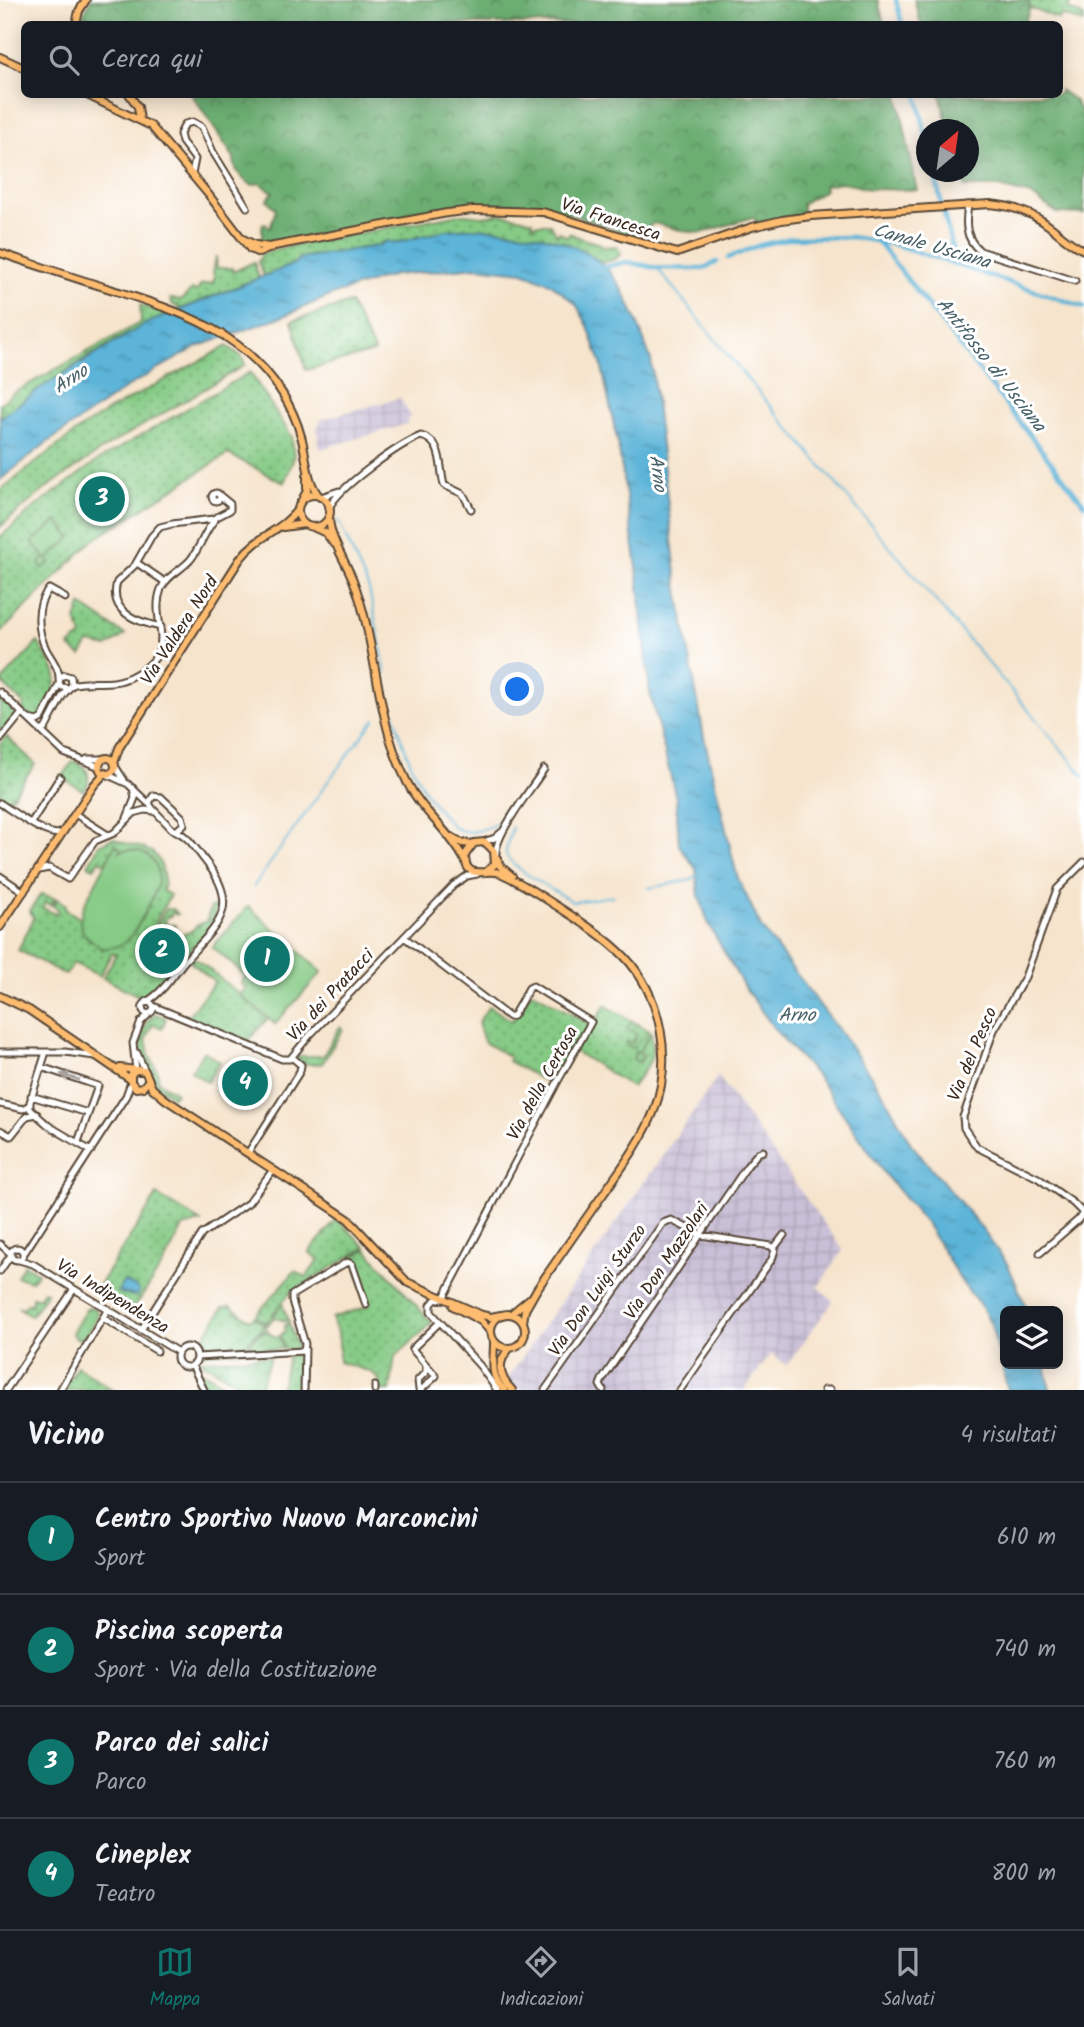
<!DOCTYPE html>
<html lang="it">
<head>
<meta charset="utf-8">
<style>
	body { margin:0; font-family:Kalam,sans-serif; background:#20242c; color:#f1f3f6 }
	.controls { position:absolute; right:21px; bottom:21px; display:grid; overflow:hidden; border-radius:10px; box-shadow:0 4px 18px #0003 }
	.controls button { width:63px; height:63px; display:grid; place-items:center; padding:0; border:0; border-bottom:2px solid #363941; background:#171b24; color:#f1f3f6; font:35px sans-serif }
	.compass { position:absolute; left:916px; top:119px; width:63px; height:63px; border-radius:50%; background:#171b24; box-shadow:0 4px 18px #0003; rotate:29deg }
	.you { position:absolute; left:518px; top:690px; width:24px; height:24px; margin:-18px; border:5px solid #fff; border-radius:50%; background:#1a73e8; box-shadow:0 0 0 10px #1a73e833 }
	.badge { display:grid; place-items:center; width:46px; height:46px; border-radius:50%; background:#0f766e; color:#fff; font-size:23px; font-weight:700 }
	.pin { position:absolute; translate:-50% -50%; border:4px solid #fff; box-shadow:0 2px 7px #0006 }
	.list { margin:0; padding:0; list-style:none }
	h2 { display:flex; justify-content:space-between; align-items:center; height:91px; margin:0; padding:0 28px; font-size:30px }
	h2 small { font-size:23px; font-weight:400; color:#9ea1a6 }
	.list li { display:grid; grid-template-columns:46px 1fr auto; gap:21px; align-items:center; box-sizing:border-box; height:112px; padding:0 28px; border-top:2px solid #363941 }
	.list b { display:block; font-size:26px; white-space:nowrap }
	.list p { margin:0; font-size:23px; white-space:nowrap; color:#9ea1a6 }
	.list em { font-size:23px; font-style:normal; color:#9ea1a6 }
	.icon { flex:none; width:38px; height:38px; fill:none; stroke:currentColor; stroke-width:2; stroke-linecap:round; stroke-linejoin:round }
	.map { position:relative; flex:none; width:1084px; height:1390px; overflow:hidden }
	.search { position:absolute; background:#171b24; box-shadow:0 4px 18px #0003; left:21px; right:21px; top:21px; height:77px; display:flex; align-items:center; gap:18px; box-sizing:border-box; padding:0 24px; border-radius:10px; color:#9ea1a6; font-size:26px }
	.sheet { height:539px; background:#171b24 }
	nav { display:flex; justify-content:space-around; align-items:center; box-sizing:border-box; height:98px; border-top:2px solid #363941; background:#171b24; font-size:19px; color:#9ea1a6 }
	nav a { display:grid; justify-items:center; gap:4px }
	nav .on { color:#0f766e }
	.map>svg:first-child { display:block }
	.industrial { fill:url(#industrial-grid) }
	.grass { fill:url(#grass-dots); stroke:#607a52; stroke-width:2 }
	.forest { fill:url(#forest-crowns); stroke:#546c48; stroke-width:2 }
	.garden { fill:url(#garden-furrows); stroke:#607a52; stroke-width:2 }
	.pitch { fill:#85ca85; stroke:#607a52; stroke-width:2 }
	.water { fill:url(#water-ripples); stroke:#4b6f7b; stroke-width:2 }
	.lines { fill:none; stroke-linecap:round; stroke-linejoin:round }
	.stream { stroke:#5bb4d8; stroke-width:2 }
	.canal { stroke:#5bb4d8; stroke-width:4.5 }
	.minor-casing { stroke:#574638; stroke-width:9 }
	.major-casing { stroke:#574638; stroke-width:10 }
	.minor { stroke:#fff; stroke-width:5 }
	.major { stroke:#fdbc6f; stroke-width:6 }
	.oneway { fill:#a79f9a }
	.labels { text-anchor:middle; stroke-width:6; stroke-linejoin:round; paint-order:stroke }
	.street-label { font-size:18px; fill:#3b2a1e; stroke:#fff }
	.water-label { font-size:19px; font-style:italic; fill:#486168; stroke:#fff }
</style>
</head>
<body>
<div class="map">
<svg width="1084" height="1390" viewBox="0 0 1084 1390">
	<defs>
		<pattern id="industrial-grid" width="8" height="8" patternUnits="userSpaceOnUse" patternTransform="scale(1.75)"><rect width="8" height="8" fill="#c9bfd7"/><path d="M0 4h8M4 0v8" fill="none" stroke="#aea4b8"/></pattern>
		<pattern id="grass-dots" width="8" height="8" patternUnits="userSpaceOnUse" patternTransform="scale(1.75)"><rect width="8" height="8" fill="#85ca85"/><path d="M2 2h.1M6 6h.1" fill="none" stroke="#6ea46c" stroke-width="1.8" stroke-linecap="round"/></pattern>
		<pattern id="forest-crowns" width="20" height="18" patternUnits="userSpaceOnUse" patternTransform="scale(1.75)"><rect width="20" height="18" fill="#6cae72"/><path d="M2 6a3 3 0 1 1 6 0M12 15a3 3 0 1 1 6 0" fill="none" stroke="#5a8e5d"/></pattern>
		<pattern id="garden-furrows" width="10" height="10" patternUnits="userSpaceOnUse" patternTransform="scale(1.75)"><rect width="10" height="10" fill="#85ca85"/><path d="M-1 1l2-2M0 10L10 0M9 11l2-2" fill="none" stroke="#6ea46c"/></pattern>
		<pattern id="water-ripples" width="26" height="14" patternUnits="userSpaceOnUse" patternTransform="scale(1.75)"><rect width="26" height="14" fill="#5bb4d8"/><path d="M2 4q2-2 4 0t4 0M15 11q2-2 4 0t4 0" fill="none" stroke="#4c93af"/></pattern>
	</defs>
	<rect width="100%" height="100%" fill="#fff"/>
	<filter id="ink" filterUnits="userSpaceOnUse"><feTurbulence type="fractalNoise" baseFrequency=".0143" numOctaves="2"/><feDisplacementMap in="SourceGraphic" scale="14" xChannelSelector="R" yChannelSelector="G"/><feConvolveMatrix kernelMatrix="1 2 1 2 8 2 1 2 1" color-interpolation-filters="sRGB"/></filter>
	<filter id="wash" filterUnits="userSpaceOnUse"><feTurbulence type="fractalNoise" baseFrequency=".00686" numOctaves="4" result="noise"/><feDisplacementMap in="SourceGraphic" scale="28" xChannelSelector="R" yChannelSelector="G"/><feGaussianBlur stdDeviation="1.57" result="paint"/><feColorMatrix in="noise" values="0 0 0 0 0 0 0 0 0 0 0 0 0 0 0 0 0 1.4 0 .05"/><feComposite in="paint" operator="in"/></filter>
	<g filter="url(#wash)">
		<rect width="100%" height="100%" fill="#f6e4cc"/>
		<path class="industrial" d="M400 398 411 417 407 419V424L320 449 317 429 322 419Z
			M718 1076 843 1250 818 1287 833 1301 787 1365 771 1354 744 1390H516L506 1381Z"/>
		<path class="grass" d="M1026 0H1072L1068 9 1084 17V23L1061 15 1059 19 1030 8 1029 2Z
			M460 214C468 214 475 215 482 216 488 217 494 214 500 214 506 214 528 219 533 221L532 226 537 224H550L557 235 559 232 567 237 569 233C577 237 591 242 601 244L603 247 617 246 621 254 615 259 605 262 594 259 573 246 447 230 395 243 387 241 377 246 300 258 294 264 264 276 258 262 262 254 277 249Z
			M216 256 217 268H232L233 272 254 262 259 278 181 309 173 305 170 299 181 300 192 290 197 291 201 285 212 283 215 278 213 273Z
			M350 303 375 352 306 370 292 321Z
			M140 305 169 314C109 340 53 379 0 418V404L13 393 141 322Z
			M227 346 242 357 245 365 106 447 49 486 0 527V491L3 488 81 428 111 409Z
			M250 372 292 437 294 458 284 483 228 454 92 541 0 633V537L35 507 97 461Z
			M81 605 125 635 107 647 89 643 81 656 69 646 82 636 76 620Z
			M38 642C62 682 62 674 41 716L38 719 31 718 22 710 24 704 1 682Z
			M0 698 17 713 0 735Z
			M6 736 35 764 7 804 0 800V744Z
			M73 761C89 765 92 778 84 791L62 778Z
			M113 838C134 850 158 841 163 874 164 881 165 884 162 890L170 895 145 942 147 943 166 909H173L178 914 176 915 173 912 170 917 167 916 165 925H176V926L171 931 168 929 143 958 157 970 182 941 180 939 184 933 191 932 196 926 209 920 207 918 211 907H218L213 924 152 994 145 999 103 978 116 954H111L100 976 73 963 66 975 18 950 34 918 29 912 41 894 55 898 51 905 45 902 43 908 55 914 58 909 53 906 57 899 66 905 65 909 80 918C81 931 85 938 97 944 106 948 114 949 123 944 137 935 159 886 158 871L118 853 116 846 106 864 100 860 94 868 88 865 99 845Z
			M193 958 198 960 268 1018 247 1042 186 1018 215 982 189 961Z
			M532 991 593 1026 605 1005 651 1032C656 1062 649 1063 632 1087L574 1051 559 1074 552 1071 546 1082 508 1061 510 1057 484 1042 478 1023 489 1006 512 1021Z
			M156 1014 166 1018 162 1028 153 1024 146 1038 149 1055 157 1070 159 1082 176 1093 173 1097 155 1085C154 1065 134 1053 143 1032 146 1024 148 1018 156 1014Z
			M340 1027 343 1029 322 1064H303L296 1056H323Z
			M204 1051 220 1062 207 1082 191 1071Z
			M157 1195 201 1222 183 1227 165 1261 133 1310 97 1288Z
			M337 1219 366 1247 291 1292 282 1303 289 1322 275 1318 274 1315 281 1304 272 1315 273 1318 268 1325 266 1324 269 1319 265 1323 255 1316 295 1271 306 1277 319 1260 309 1252Z
			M366 1249 432 1323 395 1357 390 1390H378L379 1379 371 1372 339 1362V1340L332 1318 369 1306 353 1257Z
			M24 1264 38 1273 31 1281 17 1277Z
			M44 1291 47 1293 31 1316 18 1307 23 1309 26 1305 32 1303V1297L39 1298Z
			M230 1306 250 1320 254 1317 264 1324 259 1332 265 1325 267 1330 258 1333V1332L240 1351 200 1354 197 1348 223 1308Z
			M289 1324 297 1346V1348L285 1349 280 1336 285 1331V1325Z
			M268 1331 273 1336H279L283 1349 244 1351 257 1335Z
			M301 1355V1390H281L288 1356Z
			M271 1356 259 1390H244L235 1385 236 1382 199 1360Z
			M77 1366 113 1390H63Z
			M195 1367 232 1389 234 1387 238 1390H206Z"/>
		<path class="forest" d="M91 0H878L884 24H103L83 15Z
			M914 0H1026L1029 2 1030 8 1024 24H921Z
			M1060 90 1074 100 1084 116V214L1057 213 1031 195 998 187H965L961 172H968V130L949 129 940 95 1060 94Z
			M192 95H898L917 190 869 189 841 182 824 185 825 190 802 204 804 214 757 223 753 217 702 233 684 231 653 223 638 239C613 228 572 213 545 208 517 202 487 204 459 206L276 243 260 244 255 241 262 238V225L265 223 270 228 276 209 267 200 273 192 259 183 252 185C241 179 234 170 234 158Z"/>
		<path class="garden" d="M632 1021 651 1032 639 1052 644 1055 639 1063 633 1059 637 1051 626 1044 627 1041 632 1043 637 1035 627 1028Z
			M564 1035 575 1042 567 1056 558 1050 561 1046 558 1044Z"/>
		<path class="pitch" d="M57 521 71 538 47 559 50 563 43 568 39 564 45 558 32 542Z
			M115 845 120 848 119 852C138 844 161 858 158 881 157 892 134 936 125 942 119 947 112 948 104 948L103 950 83 933 80 922 82 909Z
			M248 906 322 972 275 1024 240 995 246 988 241 983 246 976 212 947Z
			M93 1307 98 1312C97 1321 88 1334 80 1339L76 1338 72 1333 86 1309Z"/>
		<path class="water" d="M472 228C519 230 587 236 616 280 632 304 641 333 651 360L678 590 704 737 737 876 761 927 846 1040 884 1095 911 1144 976 1221 1008 1265 1028 1311H1005V1364H1045L1050 1390H1008L991 1324 982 1307 963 1284 926 1223 886 1176 817 1076 776 1031 743 985 709 925 699 896 696 869 679 845 676 798 650 693 637 567 618 444 601 363 587 324 576 304 550 283 523 272 476 267 394 275 334 294 286 315 197 347 132 384 45 444 0 480V418L42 387 145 324 294 264 300 258 377 246 387 241 395 243 447 230Z
			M167 936 177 943 157 966 148 958Z
			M124 1281 137 1288 139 1291 136 1296 119 1293 118 1291Z"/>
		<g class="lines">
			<path class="stream" d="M657 268 744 375 1084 776
				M338 520 369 589 386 673
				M394 714C405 751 416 786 443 815 449 822 454 830 464 831 479 834 491 825 504 821
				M512 827C511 833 506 845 506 853 507 867 561 894 573 902L613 896
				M254 886 329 780 375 719
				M649 888 691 880 697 875"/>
			<path class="canal" d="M896 0 902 24
				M917 94 926 136
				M934 172 956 264
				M878 242 1084 504
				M728 258 760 245 792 238 851 237 893 244 1084 307
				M603 270 605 267 627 262 657 268 703 269 717 262"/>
		</g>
	</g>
	<g filter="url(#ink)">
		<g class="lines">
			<defs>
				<path id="minor" d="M192 174 195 159 182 142 180 134 185 124 193 122 202 127 213 152 247 207
					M968 205C965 224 965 238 980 251L1075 281
					M212 497a4 4 0 1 1 8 0a4 4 0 1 1-8 0Z
					M321 497 339 491
					M329 508C338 488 399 444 421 436 444 442 439 467 444 485L463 494 471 509
					M137 563 165 582
					M161 627C138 622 108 613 117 582L135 565 151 537 160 527 172 524 213 519 230 510V504L219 495
					M59 680C60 668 51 659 46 649 37 631 35 605 49 589L65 598
					M72 685C91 679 111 687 130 677 184 651 148 623 161 589 166 576 182 570 191 559 201 546 205 530 216 518
					M0 692 64 753 100 767
					M29 719 37 721 42 718 59 684
					M40 731 45 729 63 695 72 685 71 677 64 675 60 678 59 684 62 687 68 688
					M0 740 22 713
					M87 759H105
					M115 766 124 780
					M106 774 128 784 148 803
					M153 796 161 797 182 817 184 824 176 831 172 829 152 808 149 803Z
					M0 803C14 812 47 838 61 833
					M75 814 108 835
					M127 818 135 798 133 788
					M31 823 60 777
					M483 842 495 838 502 832
					M496 853C496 833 532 788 544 769
					M39 870 49 868 68 879 95 841 114 833 134 813 145 810 154 811
					M0 876 24 892
					M404 937 509 1017 513 1016 529 988 533 986 591 1022 559 1079 443 1299 435 1300 431 1305V1312L480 1366 497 1390
					M146 1002C161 994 173 976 183 963 214 927 244 910 206 862 197 851 190 837 176 831
					M142.5 1008a5.5 5.5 0 1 1 11 0a5.5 5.5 0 1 1-11 0Z
					M153 1006 282 1059H290L309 1036 454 885 467 876 477 874
					M0 1052H65L95 1056
					M46 1052 30 1102V1109L49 1126 91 1151
					M137 1053 145 1071
					M41 1067 98 1086 78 1142
					M136 1070 133 1043 141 1022 150 1013
					M31 1096 88 1113
					M0 1104 23 1109 29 1105
					M0 1130 11 1136 27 1116 37 1114
					M248 1153 300 1071 301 1065 293 1058
					M0 1244 11 1254
					M11 1254a6 6 0 1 1 12 0a6 6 0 1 1-12 0Z
					M774 1248 784 1235
					M1040 1253 1078 1220 1083 1213 1073 1203 1038 1178 977 1147 964 1128 963 1117 994 1030 1025 977 1057 889 1084 862
					M23 1255 126 1096 131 1082
					M19 1260 33 1264 178 1352
					M0 1271 11 1255
					M103 1318 157 1351
					M141 1330 202 1234 248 1203 273 1170
					M177 1357a10 10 0 1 1 20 0a10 10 0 1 1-20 0Z
					M197 1357 304 1351 305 1344 292 1301V1295L347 1262 352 1264 366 1305
					M192 1365 204 1390
					M6 1390 74 1289
					M60 1390 108 1309
					M304 1390 305 1349
					M375 1390V1386
					M419 1390 418 1380 426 1372V1366
					M421 1390 436 1376 412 1349 440 1322
					M545 1390 663 1223 671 1220 701 1235 771 1246 775 1250 772 1259 680 1390
					M603 1390 600 1385 602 1380 747 1166 758 1153 763 1151
					M824 1390H830"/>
				<path id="major" d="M76 24 79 11 86 0
					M0 57 24 68
					M85 94 151 126 208 194 250 249 259 253 271 248
					M129 94 138 107 140 120
					M243 239 255 245 269 247 447 213 473 210 543 212 677 253 752 227 782 220 811 216 990 204C1013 206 1034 213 1052 228 1062 236 1071 245 1084 250
					M0 253C36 265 71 277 107 288 174 310 242 329 282 393 290 406 297 421 301 436 307 456 306 482 320 497
					M298 511a16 16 0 1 1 32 0a16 16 0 1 1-32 0Z
					M303 498 307 491V475
					M329 516C329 538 345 560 353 580 378 645 375 719 407 782 422 812 450 831 464 859
					M283 527 305 524
					M315 528 326 533 333 543
					M99 766a8 8 0 1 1 16 0a8 8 0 1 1-16 0Z
					M114 763 119 748 240 559C257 536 283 530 298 509
					M452 837 462 843 472 844
					M497 858 500 866 512 876
					M486 872 495 864 494 851 485 842 474 843 465 855C465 882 486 868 500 873 521 882 541 896 560 908 583 923 605 937 624 956 662 996 673 1060 654 1111 642 1141 622 1167 604 1193 581 1225 559 1257 537 1289L525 1310 523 1322
					M0 927 94 785 105 773
					M0 996 29 1010 130 1079
					M120 1068 145 1071 149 1080 143 1087 136 1088 131 1082V1075L135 1070
					M149 1081 152 1088 165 1099 348 1219 407 1282 482 1315 491 1317 501 1315
					M453 1306 481 1321 490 1331
					M491 1331a17 17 0 1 1 34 0a17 17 0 1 1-34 0Z
					M511 1314 529 1299
					M494 1342C494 1362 489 1375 504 1390
					M509 1349C496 1363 499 1377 512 1390"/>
			</defs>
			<use href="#minor" class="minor-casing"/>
			<use href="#major" class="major-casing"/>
			<use href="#minor" class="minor"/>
			<use href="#major" class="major"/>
		</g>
		<defs><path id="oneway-solid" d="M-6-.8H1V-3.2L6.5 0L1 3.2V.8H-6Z" transform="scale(1.75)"/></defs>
		<use class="oneway" href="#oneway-solid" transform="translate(70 1077) rotate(-162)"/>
	</g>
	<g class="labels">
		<g class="street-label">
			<text transform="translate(611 219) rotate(18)" y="6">Via Francesca</text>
			<text transform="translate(179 630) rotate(-57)" y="6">Via Valdera Nord</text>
			<text transform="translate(330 995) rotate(-47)" y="6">Via dei Pratacci</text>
			<text transform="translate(972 1054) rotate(-67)" y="6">Via del Pesco</text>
			<text transform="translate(542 1083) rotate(-61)" y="6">Via della Certosa</text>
			<text transform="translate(666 1261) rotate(-56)" y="6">Via Don Mazzolari</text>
			<text transform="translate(597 1290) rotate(-55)" y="6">Via Don Luigi Sturzo</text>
			<text transform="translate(113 1296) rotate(31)" y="6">Via Indipendenza</text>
		</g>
		<g class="water-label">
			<text transform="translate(932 245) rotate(16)" y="7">Canale Usciana</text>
			<text transform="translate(992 364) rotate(52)" y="7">Antifosso di Usciana</text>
			<text transform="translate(70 378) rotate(-33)" y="7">Arno</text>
			<text transform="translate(659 473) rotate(82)" y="7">Arno</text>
			<text x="797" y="1021">Arno</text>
		</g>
	</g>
</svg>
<div class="controls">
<button><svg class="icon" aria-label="layers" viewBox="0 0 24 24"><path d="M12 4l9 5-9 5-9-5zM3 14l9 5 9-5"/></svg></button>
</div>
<svg class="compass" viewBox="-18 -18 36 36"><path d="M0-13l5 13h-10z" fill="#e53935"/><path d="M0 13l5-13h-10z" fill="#9ea1a6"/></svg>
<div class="you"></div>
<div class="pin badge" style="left:267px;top:959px">1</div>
<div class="pin badge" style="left:162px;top:951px">2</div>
<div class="pin badge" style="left:102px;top:499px">3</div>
<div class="pin badge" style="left:245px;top:1083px">4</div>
<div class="search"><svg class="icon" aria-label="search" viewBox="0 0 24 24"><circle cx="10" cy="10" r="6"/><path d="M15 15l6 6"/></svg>Cerca qui</div>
</div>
<section class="sheet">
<h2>Vicino<small>4 risultati</small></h2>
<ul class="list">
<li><span class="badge">1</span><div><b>Centro Sportivo Nuovo Marconcini</b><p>Sport</p></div><em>610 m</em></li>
<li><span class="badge">2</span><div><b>Piscina scoperta</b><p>Sport · Via della Costituzione</p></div><em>740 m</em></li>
<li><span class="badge">3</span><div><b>Parco dei salici</b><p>Parco</p></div><em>760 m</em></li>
<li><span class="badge">4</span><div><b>Cineplex</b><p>Teatro</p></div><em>800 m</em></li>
</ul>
</section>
<nav>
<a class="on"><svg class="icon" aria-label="map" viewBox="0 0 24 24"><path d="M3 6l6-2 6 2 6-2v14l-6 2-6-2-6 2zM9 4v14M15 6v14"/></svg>Mappa</a>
<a><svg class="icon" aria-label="directions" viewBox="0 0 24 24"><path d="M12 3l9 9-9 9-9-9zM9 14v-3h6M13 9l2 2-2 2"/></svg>Indicazioni</a>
<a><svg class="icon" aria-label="saved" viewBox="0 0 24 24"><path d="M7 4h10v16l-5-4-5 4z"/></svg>Salvati</a>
</nav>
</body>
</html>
